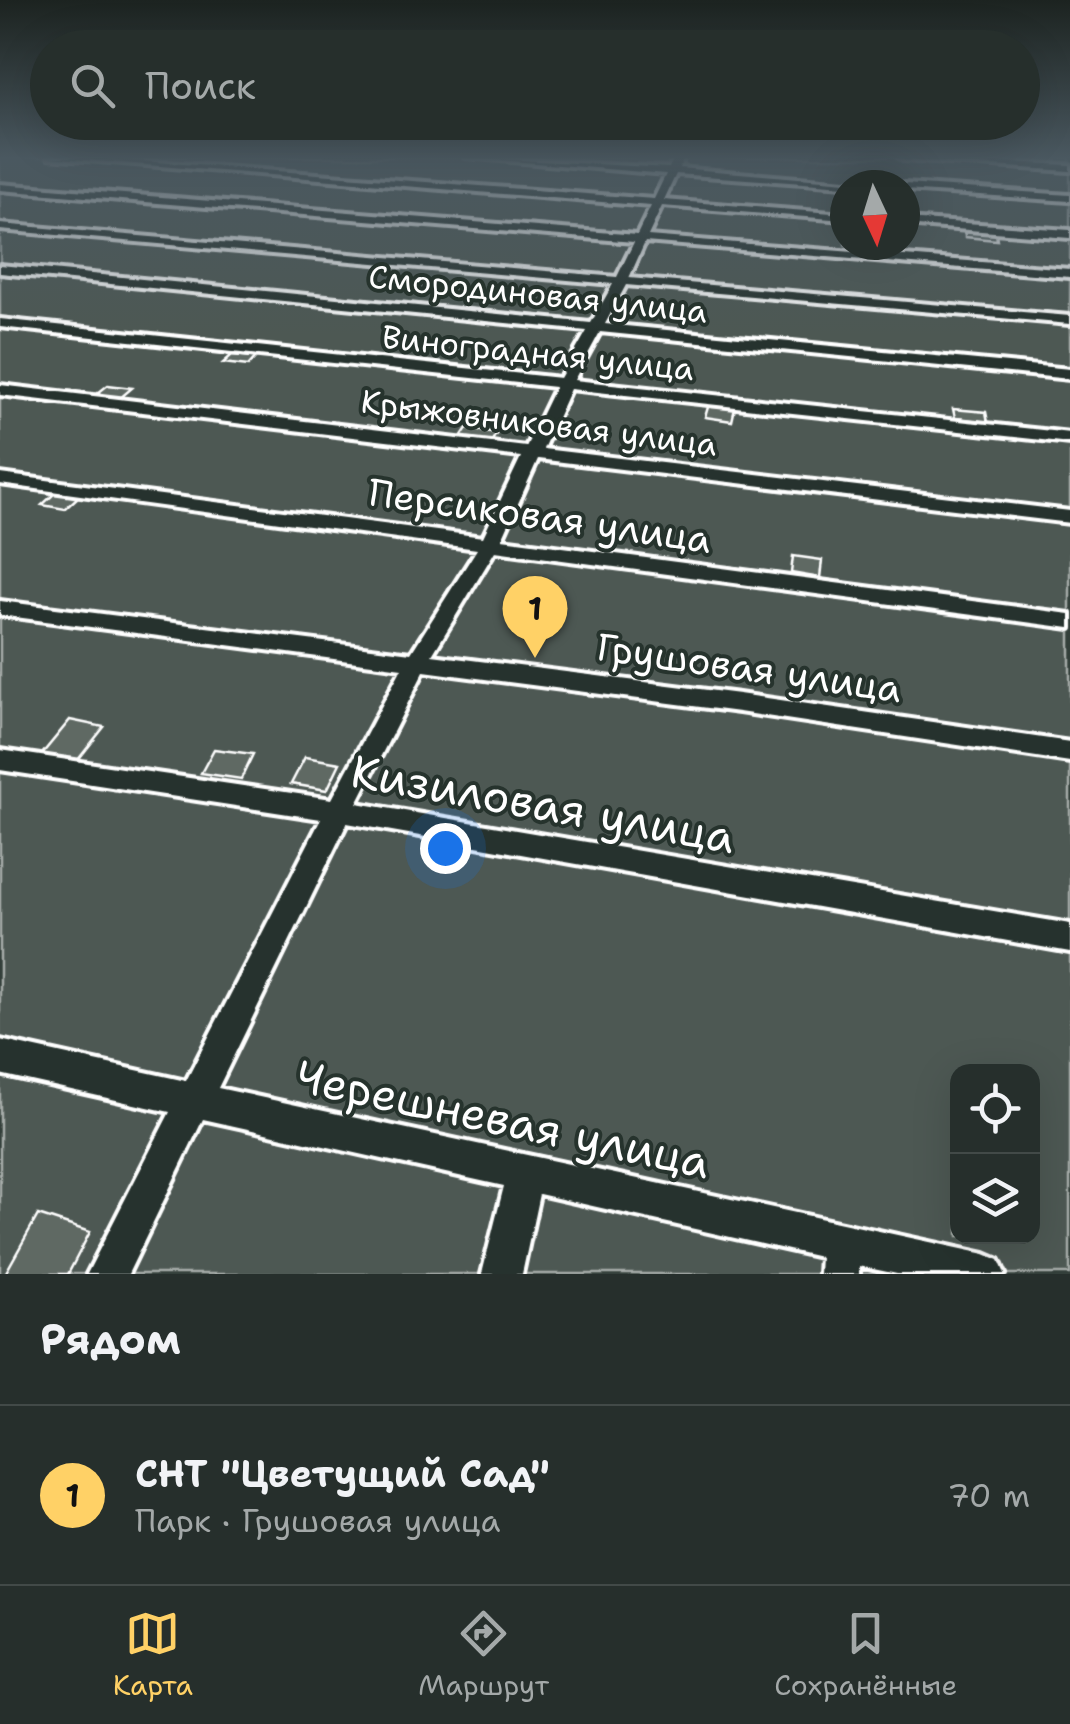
<!DOCTYPE html>
<html lang="ru">
<head>
<meta charset="utf-8">
<style>
	body { margin:0; font-family:"Shantell Sans",sans-serif; background:#323b38; color:#f1f3f6 }
	.controls { position:absolute; right:30px; bottom:30px; display:grid; overflow:hidden; border-radius:20px; box-shadow:0 10px 40px #0002 }
	.controls button { width:90px; height:90px; display:grid; place-items:center; padding:0; border:0; border-bottom:2px solid #424a48; background:#262f2c; color:#f1f3f6; font:50px sans-serif }
	.compass { position:absolute; left:830px; top:170px; width:90px; height:90px; border-radius:50%; background:#262f2c; box-shadow:0 10px 40px #0002; rotate:176deg }
	.you { position:absolute; left:445px; top:848px; width:35px; height:35px; margin:-25px; border:8px solid #fff; border-radius:50%; background:#1a73e8; box-shadow:0 0 0 15px #1a73e833 }
	.badge { display:grid; place-items:center; width:65px; height:65px; border-radius:50%; background:#ffd166; color:#111; font-size:32px; font-weight:700 }
	.pin { position:absolute; translate:-50% -82px; filter:drop-shadow(0 2px 5px #0008) }
	.pin::after { content:''; position:absolute; top:52px; width:35px; height:30px; background:inherit; clip-path:polygon(0 0,100% 0,50% 100%) }
	.list { margin:0; padding:0; list-style:none }
	h2 { display:flex; justify-content:space-between; align-items:center; height:130px; margin:0; padding:0 40px; font-size:42px }
	h2 small { font-size:32px; font-weight:400; color:#a4a9a9 }
	.list li { display:grid; grid-template-columns:65px 1fr auto; gap:30px; align-items:center; box-sizing:border-box; height:180px; padding:0 40px; border-top:2px solid #424a48 }
	.list b { display:block; font-size:38px; white-space:nowrap }
	.list p { margin:0; font-size:32px; white-space:nowrap; color:#a4a9a9 }
	.list em { font-size:32px; font-style:normal; color:#a4a9a9 }
	.icon { flex:none; width:55px; height:55px; fill:none; stroke:currentColor; stroke-width:2; stroke-linecap:round; stroke-linejoin:round }
	.map { position:relative; flex:none; width:1070px; height:1274px; overflow:hidden }
	.search { position:absolute; background:#262f2c; box-shadow:0 10px 40px #0002; left:30px; right:30px; top:30px; height:110px; display:flex; align-items:center; gap:25px; box-sizing:border-box; padding:0 35px; border-radius:55px; color:#a4a9a9; font-size:38px }
	.sheet { height:310px; background:#262f2c }
	nav { display:flex; justify-content:space-around; align-items:center; box-sizing:border-box; height:140px; border-top:2px solid #424a48; background:#262f2c; font-size:28px; color:#a4a9a9 }
	nav a { display:grid; justify-items:center; gap:5px }
	nav .on { color:#ffd166 }
	.map>svg:first-child { display:block }
	.green { fill:#4d5853; stroke:#a6aca9; stroke-width:2.5; fill-rule:evenodd }
	.building { fill:#5f6964; stroke:#fff; stroke-width:2.5 }
	.lines { fill:none; stroke-linecap:round; stroke-linejoin:round }
	.minor-casing { stroke:#fff; stroke-width:8 }
	.minor { fill:#26332d; fill-rule:evenodd }
	.labels { text-anchor:middle; stroke-width:8; stroke-linejoin:round; paint-order:stroke }
	.far-street-label { font-size:32px; fill:#fff; stroke:#26332d }
	.street-label { font-size:38px; fill:#fff; stroke:#26332d }
	.near-street-label { font-size:45px; fill:#fff; stroke:#26332d }
</style>
</head>
<body>
<div class="map">
<svg width="1070" height="1274" viewBox="0 0 1070 1274">
	<rect width="100%" height="100%" fill="#333f3a"/>
	<filter id="ink" filterUnits="userSpaceOnUse"><feTurbulence type="fractalNoise" baseFrequency=".01" numOctaves="2"/><feDisplacementMap in="SourceGraphic" scale="20" xChannelSelector="R" yChannelSelector="G"/><feConvolveMatrix kernelMatrix="1 2 1 2 8 2 1 2 1" color-interpolation-filters="sRGB"/></filter>
	<g filter="url(#ink)">
		<path class="green" d="M0 157H1070V1274H0ZM845 185H905V245H845ZM958 1072H1032V1236H958Z"/>
		<path class="building" d="M964 229 996 233 997 240 965 237Z
			M232 355 256 357 248 366 223 363Z
			M108 385 132 388 119 399 94 396Z
			M709 404 735 408 732 421 705 417Z
			M953 409 986 412 988 422 955 418Z
			M467 428 497 433 489 445 459 440Z
			M55 493 78 497 65 509 42 505Z
			M793 556 822 560 820 578 791 573Z
			M70 720 104 727 77 761 42 754Z
			M214 749 253 754 241 779 201 773Z
			M305 757 340 763 327 790 291 784Z
			M38 1215 90 1232 68 1274H5Z"/>
		<g class="lines">
			<defs>
				<path id="minor" d="M49 157H89L654 199 666 174 465 157 669 168 674 157H684L679 168 882 185 845 186 676 174 664 200 845 214V220L662 206 648 236 1070 269V277L645 242 629 278 1070 316V324L626 285 605 324 1070 369V379L600 332 574 380 1070 433V443L570 389 543 449 1070 511V523L538 459 502 539 1070 614V628L495 551 432 655 739 694 1070 742V762L739 712 424 671 357 803 1070 924V952L347 823 218 1088 985 1254 999 1260 1005 1274H897L859 1266V1274H819L820 1257 539 1194 522 1274H482L504 1186 203 1119 128 1274H87L170 1112 0 1074V1040L186 1081 321 819 0 770V750L332 799 402 668 0 615V601L411 653 477 549 0 484V474L483 537 521 457 0 395V385L526 447 555 387 0 327V319L560 378 587 331 0 273V265L591 323 613 284 0 230V224L617 277 634 242 0 190V184L637 235 651 206Z
					M898 157 1070 165V171L903 160Z
					M905 184 1070 195V201L905 190V185H901Z
					M905 219 1070 230V238L905 225Z"/>
			</defs>
			<use href="#minor" class="minor-casing"/>
			<use href="#minor" class="minor"/>
		</g>
	</g>
	<linearGradient id="sky" x2="0" y2="1"><stop stop-color="#1c2320"/><stop offset="0.47" stop-color="#4a5860"/><stop offset="1" stop-color="#4a5860" stop-opacity="0"/></linearGradient>
	<rect width="1070" height="335" fill="url(#sky)"/>
	<g class="labels">
		<g class="far-street-label">
			<text transform="translate(538 294) rotate(6)" y="11">Смородиновая улица</text>
			<text transform="translate(538 353) rotate(6)" y="11">Виноградная улица</text>
			<text transform="translate(539 423) rotate(7)" y="11">Крыжовниковая улица</text>
		</g>
		<g class="street-label">
			<text transform="translate(540 516) rotate(8)" y="13">Персиковая улица</text>
			<text transform="translate(749 668) rotate(8)" y="13">Грушовая улица</text>
		</g>
		<g class="near-street-label">
			<text transform="translate(543 804) rotate(10)" y="16">Кизиловая улица</text>
			<text transform="translate(503 1119) rotate(12)" y="16">Черешневая улица</text>
		</g>
	</g>
</svg>
<div class="controls">
<button><svg class="icon" aria-label="locate" viewBox="0 0 24 24"><circle cx="12" cy="12" r="6"/><path d="M12 2v4M12 18v4M2 12h4M18 12h4"/></svg></button>
<button><svg class="icon" aria-label="layers" viewBox="0 0 24 24"><path d="M12 4l9 5-9 5-9-5zM3 14l9 5 9-5"/></svg></button>
</div>
<svg class="compass" viewBox="-18 -18 36 36"><path d="M0-13l5 13h-10z" fill="#e53935"/><path d="M0 13l5-13h-10z" fill="#a4a9a9"/></svg>
<div class="you"></div>
<div class="pin badge" style="left:535px;top:658px">1</div>
<div class="search"><svg class="icon" aria-label="search" viewBox="0 0 24 24"><circle cx="10" cy="10" r="6"/><path d="M15 15l6 6"/></svg>Поиск</div>
</div>
<section class="sheet">
<h2>Рядом<small></small></h2>
<ul class="list">
<li><span class="badge">1</span><div><b>СНТ &quot;Цветущий Сад&quot;</b><p>Парк · Грушовая улица</p></div><em>70 m</em></li>
</ul>
</section>
<nav>
<a class="on"><svg class="icon" aria-label="map" viewBox="0 0 24 24"><path d="M3 6l6-2 6 2 6-2v14l-6 2-6-2-6 2zM9 4v14M15 6v14"/></svg>Карта</a>
<a><svg class="icon" aria-label="directions" viewBox="0 0 24 24"><path d="M12 3l9 9-9 9-9-9zM9 14v-3h6M13 9l2 2-2 2"/></svg>Маршрут</a>
<a><svg class="icon" aria-label="saved" viewBox="0 0 24 24"><path d="M7 4h10v16l-5-4-5 4z"/></svg>Сохранённые</a>
</nav>
</body>
</html>
